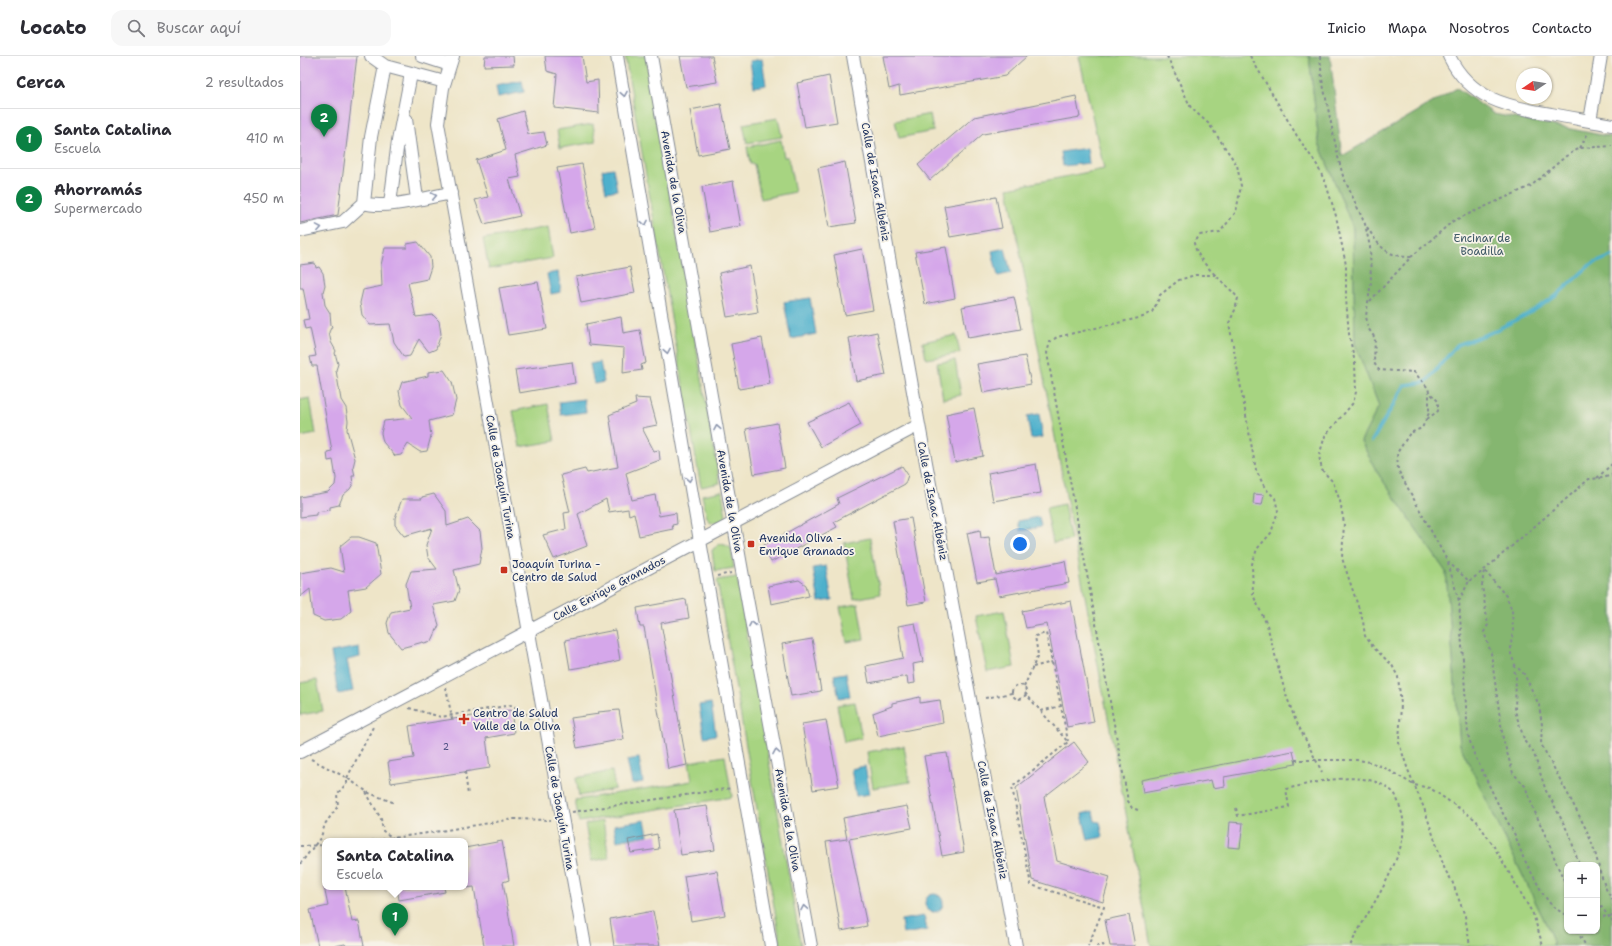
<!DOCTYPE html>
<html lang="es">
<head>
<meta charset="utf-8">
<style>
	body { margin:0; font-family:"Shantell Sans",sans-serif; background:#f7f7f7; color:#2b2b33 }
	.controls { position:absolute; right:12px; bottom:12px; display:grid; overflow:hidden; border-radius:8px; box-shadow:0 1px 3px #0004 }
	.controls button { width:36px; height:36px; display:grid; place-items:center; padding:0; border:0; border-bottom:1px solid #e1e1e2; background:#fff; color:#2b2b33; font:20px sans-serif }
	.compass { position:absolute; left:1216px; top:12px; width:36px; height:36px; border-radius:50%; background:#fff; box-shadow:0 1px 3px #0004; rotate:258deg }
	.you { position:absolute; left:720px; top:488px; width:14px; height:14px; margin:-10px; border:3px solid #fff; border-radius:50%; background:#1a73e8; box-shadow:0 0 0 6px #1a73e833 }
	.badge { display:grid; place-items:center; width:26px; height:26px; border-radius:50%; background:#0b8043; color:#fff; font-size:13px; font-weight:700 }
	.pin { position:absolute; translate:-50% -33px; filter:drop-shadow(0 1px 2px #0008) }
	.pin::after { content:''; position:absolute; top:21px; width:14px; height:12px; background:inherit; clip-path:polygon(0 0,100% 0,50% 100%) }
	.popup { position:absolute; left:22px; top:782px; width:146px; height:52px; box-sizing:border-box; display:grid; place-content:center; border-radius:8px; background:#fff; filter:drop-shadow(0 1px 3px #0005); font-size:13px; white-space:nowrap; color:#7c7c81 }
	.popup b { font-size:15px; color:#2b2b33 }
	.popup::after { content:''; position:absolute; left:50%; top:100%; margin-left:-8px; border:8px solid transparent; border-top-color:#fff }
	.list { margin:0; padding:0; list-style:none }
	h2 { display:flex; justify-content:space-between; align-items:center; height:52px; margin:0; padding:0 16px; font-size:17px }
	h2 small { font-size:13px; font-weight:400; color:#7c7c81 }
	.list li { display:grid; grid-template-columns:26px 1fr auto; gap:12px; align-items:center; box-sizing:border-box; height:60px; padding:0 16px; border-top:1px solid #e1e1e2 }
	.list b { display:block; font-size:15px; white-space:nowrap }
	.list p { margin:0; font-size:13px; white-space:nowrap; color:#7c7c81 }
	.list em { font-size:13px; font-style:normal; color:#7c7c81 }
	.icon { flex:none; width:22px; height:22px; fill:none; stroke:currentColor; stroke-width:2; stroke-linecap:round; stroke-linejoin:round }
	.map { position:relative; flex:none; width:1312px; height:890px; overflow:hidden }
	header { display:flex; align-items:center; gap:24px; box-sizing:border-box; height:56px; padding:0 20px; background:#fff; border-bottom:1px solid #e1e1e2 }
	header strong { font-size:19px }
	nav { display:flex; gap:22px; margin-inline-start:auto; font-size:14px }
	.search { width:280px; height:36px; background:#f7f7f7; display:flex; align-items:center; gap:10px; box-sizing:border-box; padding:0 14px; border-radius:12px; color:#7c7c81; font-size:15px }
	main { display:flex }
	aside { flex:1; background:#fff }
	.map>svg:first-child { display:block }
	.green { fill:#a7d481; stroke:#618270 }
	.forest { fill:#85b66f; stroke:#507266; fill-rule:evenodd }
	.water { fill:#4db0cc; stroke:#347095 }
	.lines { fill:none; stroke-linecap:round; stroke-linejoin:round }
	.stream { stroke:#4db0cc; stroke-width:3.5 }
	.building { fill:#d5a7ea }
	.minor-casing { stroke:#848a93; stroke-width:14 }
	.path { stroke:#848a93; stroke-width:2; stroke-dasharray:3 3; stroke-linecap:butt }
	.minor { stroke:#fff; stroke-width:12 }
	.oneway { stroke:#8d97ae }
	.poi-dot { fill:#c8321e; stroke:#f7f3e8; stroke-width:1.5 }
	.labels { text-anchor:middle; stroke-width:3.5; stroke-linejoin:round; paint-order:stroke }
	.number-label { font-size:9px; fill:#4a4d81 }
	.street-label { font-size:11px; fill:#1b2f5e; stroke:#f7f3e8 }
	.park-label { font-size:11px; fill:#3e5867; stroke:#f7f3e8 }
	.poi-label { font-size:11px; fill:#1b2f5e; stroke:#f7f3e8; text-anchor:start }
</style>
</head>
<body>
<header>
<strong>Locato</strong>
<div class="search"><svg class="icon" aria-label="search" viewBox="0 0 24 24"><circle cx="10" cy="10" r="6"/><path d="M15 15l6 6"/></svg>Buscar aquí</div>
<nav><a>Inicio</a><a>Mapa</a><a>Nosotros</a><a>Contacto</a></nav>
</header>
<main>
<aside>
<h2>Cerca<small>2 resultados</small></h2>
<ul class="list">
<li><span class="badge">1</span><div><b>Santa Catalina</b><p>Escuela</p></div><em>410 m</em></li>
<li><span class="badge">2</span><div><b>Ahorramás</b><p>Supermercado</p></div><em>450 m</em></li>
</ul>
</aside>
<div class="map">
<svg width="1312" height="890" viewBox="0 0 1312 890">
	<rect width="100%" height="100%" fill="#f7f3e8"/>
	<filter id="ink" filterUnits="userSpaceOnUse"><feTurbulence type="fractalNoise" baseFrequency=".025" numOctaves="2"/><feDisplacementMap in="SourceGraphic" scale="8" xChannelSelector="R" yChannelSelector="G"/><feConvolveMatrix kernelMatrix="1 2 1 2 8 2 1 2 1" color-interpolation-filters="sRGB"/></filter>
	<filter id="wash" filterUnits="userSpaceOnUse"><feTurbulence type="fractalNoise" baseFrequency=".012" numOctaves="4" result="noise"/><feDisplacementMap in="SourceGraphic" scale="16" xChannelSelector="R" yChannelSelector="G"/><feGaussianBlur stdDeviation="0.9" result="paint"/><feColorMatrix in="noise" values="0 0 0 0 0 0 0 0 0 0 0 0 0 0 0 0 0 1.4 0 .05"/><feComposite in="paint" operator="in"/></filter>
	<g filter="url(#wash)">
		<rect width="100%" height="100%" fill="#eee5c8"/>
		<path class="green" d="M325 0H346L420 427 401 431Z
			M779 0H1009L1019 87 1053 172 1055 288 1079 350 1061 385 1077 416 1146 516 1160 689 1249 874 1254 890H851L708 132 804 113Z
			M630 58 633 75 599 82 595 65Z
			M478 62 482 81 447 87 443 68Z
			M293 68 296 86 260 92 257 74Z
			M481 84 484 101H488L495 136 461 143 454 108H450L447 91Z
			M248 171 253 202 189 213 183 183Z
			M656 279 660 297 626 303 623 286Z
			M655 304 661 339 643 343 637 307Z
			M10 342 16 378 0 381V344Z
			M248 348 255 385 220 391 213 355Z
			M422 435 426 461 422 465 411 467 407 462 402 439Z
			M764 448 771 484 753 487 746 452Z
			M570 482 580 538 554 543 544 487Z
			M420 488 425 489 431 492 434 512 415 515 412 495 413 493Z
			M437 521 501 890H481L417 524Z
			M558 548 564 583 547 586 540 551Z
			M704 555 714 611 687 616 676 560Z
			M17 624 23 655 0 659V627Z
			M555 646 562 682 544 686 537 649Z
			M604 690 610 726 573 732 567 696Z
			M425 700 432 741 279 766 275 744 392 725 389 706Z
			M312 715 315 733 279 740 276 722Z
			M303 765 309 802 292 805 285 768Z"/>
		<path class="forest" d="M1009 0H1030L1042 100 1157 32 1194 58 1312 81V890H1254L1249 874 1160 689 1146 516 1077 416 1061 385 1079 350 1055 288 1053 172 1019 87ZM1267 809H1297V875H1267Z"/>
		<path class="water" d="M462 3 466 29 454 31 450 5Z
			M222 25 224 36 198 41 196 30Z
			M787 92 789 107 763 110 761 96Z
			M313 112 317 134 306 136 302 114Z
			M705 192 711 217 698 220 692 195Z
			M258 216 261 236 251 238 247 218Z
			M510 242 516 278 491 283 484 246Z
			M300 306 304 326 294 328 290 308Z
			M284 343 286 356 261 359 259 346Z
			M739 358 743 381 731 383 727 360Z
			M739 461 741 471 720 475 718 465Z
			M526 510 532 544 519 546 513 512Z
			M59 591 60 601 47 604 53 635 38 638 31 596Z
			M546 617 550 640 539 642 534 619Z
			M411 647 416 679 404 681 399 649Z
			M339 702 343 726 332 728 327 704Z
			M565 710 570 738 556 740 551 713Z
			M793 755 795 765 800 766 803 781 788 784 782 758Z
			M345 764 348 779 317 785 314 769Z
			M625 847a9 9 0 1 1 18 0a9 9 0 1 1-18 0Z
			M624 860 627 874 603 878 601 864Z"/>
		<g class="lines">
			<path class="stream" d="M1072 385 1105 329 1126 326 1157 289 1190 277 1228 258 1256 240 1290 209 1312 200"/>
		</g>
		<g id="blocks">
			<path class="building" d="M0 0H57L38 159 0 167Z
				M185 0H213L214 9 184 10Z
				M245 0H282L286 26 298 24 299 57 254 52 257 18 247 15Z
				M380 0H412L417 26 386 31Z
				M583 0H727L705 20 600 39 599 30 589 33Z
				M529 20 537 66 505 71 497 27Z
				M776 40 780 61 683 78 630 124 618 109 674 61Z
				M421 48 430 93 398 99 390 54Z
				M223 55 228 78 244 76 247 89 215 99 220 121 209 123 220 160 184 168 175 144 188 141 176 104 206 94 198 63Z
				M545 106 556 167 529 171 518 112Z
				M282 108 295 172 270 177 257 112Z
				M433 125 441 170 410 176 402 131Z
				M696 141 702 172 650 181 644 150Z
				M118 186 130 201 131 211 127 223 108 227 116 261 133 259 139 265 141 278 136 293 129 296 119 283 110 300 104 301 94 286 90 268 70 269 62 259 60 247 63 234 82 230 81 209 85 192H107V188Z
				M646 191 655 242 625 248 615 196Z
				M562 193 573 254 545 259 534 199Z
				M15 207 16 212 19 211 23 217 25 229 23 236 25 249 30 257 31 269 32 270 29 276 31 286 36 295 35 297 38 308 36 314 41 344 46 352 48 365 47 374 55 403 53 411 55 420H52L53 428 50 433 43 439 39 449 30 451V454L16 456V459L0 461V441L28 436 35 429 36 422 33 404 28 405 27 396 32 395 17 310H12L10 301 16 300 10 272 5 273 3 264 9 263 3 232H0V209Z
				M450 210 458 256 427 261 419 217Z
				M330 211 335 237 281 247 276 221Z
				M238 226 247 273 208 279 199 232Z
				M714 241 721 273 668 282 662 251Z
				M321 261 323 277 340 274 346 307 341 309 342 314 323 317 324 292 289 289 286 268Z
				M577 276 586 319 556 325 549 282Z
				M462 282 470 328 439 333 431 288Z
				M725 300 731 328 683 337 677 308Z
				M272 306 275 327 219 337 215 314Z
				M144 314 152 326 156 344 152 359 129 365 131 380 127 395 120 396 108 388 101 399 95 400 83 386 81 377 84 365 112 362 102 349 99 335 102 326 128 320V316Z
				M335 342 350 343 357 369 342 372 354 395 359 394 360 404 326 417 332 444 355 439 359 460 376 457 377 468 372 469 373 473 339 480 334 457 329 459 328 453 309 456 306 443 278 458 287 490 254 503 243 479 266 473 264 457 270 456 261 419 285 413 287 417 318 411 309 359 336 348Z
				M549 346 561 369 521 391 507 366Z
				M674 352 683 400 655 406 646 358Z
				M477 367 485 412 454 418 446 373Z
				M736 408 741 437 693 445 688 417Z
				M602 410 608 419 605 428 534 466 537 471 471 506 462 490 539 448 537 442Z
				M134 438 146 455 147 470 168 463 180 475 182 492 179 508 154 514 159 534 155 545 133 549 139 569 132 585 124 587 123 586 101 592 89 577 87 567 91 556 110 552 106 528 111 515 137 513 128 501 126 489 132 472 104 480 95 469V462L102 443H122V441Z
				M954 438 964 439 962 449 953 448Z
				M611 462 626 546 608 549 593 465Z
				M680 474 681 482 689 481 696 519 765 505 769 527 699 540 695 523 677 526 667 477Z
				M51 481H59L76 487 81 518 66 531 48 534 51 555 41 563 24 565 13 560 10 533 0 541V517L31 512 44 516 40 490Z
				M499 524 506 529 509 540 471 548 468 530Z
				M386 543 389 562 361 567 387 709 368 713 344 571H340L337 552Z
				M771 545 794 666 767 671 747 568 726 572 722 555Z
				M615 567 623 606 613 608 615 627 608 628 607 620 569 627 566 610 603 602 598 570Z
				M315 574 320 604 300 609V608L270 613 265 584Z
				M512 583 521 635 491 640 482 588Z
				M620 641V647L640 644 643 667 578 680 573 657 592 650V647Z
				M211 654 214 677 186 682 190 712 91 727 88 706 114 702 109 670Z
				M319 654 324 683 277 692 271 662 299 658 298 656Z
				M526 664 539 730 513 734 502 668Z
				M774 686 789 706 744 741 757 805 810 821 803 846 732 824 716 732Z
				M993 695 996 708 924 721 925 730 913 732 911 724 843 737 841 724Z
				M647 697 664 796 642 800 624 700Z
				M407 750 415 794 381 799 374 754Z
				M607 750 612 772 549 783 567 870 541 875 526 786 547 783 543 762Z
				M930 766 943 767 940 792 928 791Z
				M357 778 359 793 331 797 328 784Z
				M202 785 209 824 203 826 214 890H184L174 831 165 832V792Z
				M417 815 425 859 391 865 384 820Z
				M24 831H45L52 866 59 865 64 890H46L45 888 35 890H18L10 854 28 850Z
				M97 831H144L145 836 99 844Z
				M353 855 360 890H314L310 863Z
				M829 859 835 890H810L805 864Z"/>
		</g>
	</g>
	<g filter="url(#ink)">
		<use href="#blocks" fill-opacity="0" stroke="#848a93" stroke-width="1"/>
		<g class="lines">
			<defs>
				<path id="minor" d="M71 0 85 10 145 26
					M122 0 150 9
					M153 0 143 32 138 67 285 890
					M317 0 400 485 471 890
					M351 0 442 515 511 890
					M553 0 619 369 716 890
					M1149 0C1170 43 1207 51 1251 58 1271 62 1292 65 1312 69
					M106 63 117 143
					M1290 65 1301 0
					M64 147C85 154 128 141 151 137
					M90 148 98 85 111 18
					M0 175 43 166 64 147 71 81 85 10
					M0 696 619 369"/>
			</defs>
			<use href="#minor" class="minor-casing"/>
			<path class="path" d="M867 0 891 52 909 68 937 109 941 130 936 156 920 176 900 179 894 187C898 208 924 225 938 242L935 254 929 267 956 414 965 432 975 442 978 455 971 477 957 493 952 508 953 539 967 569 985 636 995 663 1022 716
				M950 0 997 80 1017 109 1026 128 1036 160 1046 209V243L1049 278 1055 307 1056 336 1053 347 1025 380 1019 400 1022 414 1033 426 1040 445 1044 467 1042 502 1063 565 1065 580 1075 593 1092 609 1098 621 1101 648 1099 687 1108 714 1124 752 1145 814 1152 825 1165 860 1170 890
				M1020 0 1022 23 1038 101 1043 120 1065 168 1070 191 1071 226 1066 260 1068 272 1075 282 1074 307 1079 314 1114 316 1128 332 1129 336V357L1122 372 1110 377 1097 397 1098 414 1148 506 1169 525 1159 545 1168 679 1174 698 1201 754 1215 779 1223 801 1243 838 1252 850 1267 860
				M1280 92 1288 77
				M1067 171C1079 190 1086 201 1111 201
				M1070 245 1111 201 1153 165 1231 130 1266 100 1280 92 1312 90
				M1127 363 1138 355V345L1129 336
				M1297 422 1312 408
				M1148 507 1159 545
				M417 520 431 517
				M1169 525 1182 516 1289 423 1303 422 1312 419
				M1215 609 1214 614 1216 620 1215 655 1225 686 1233 695 1246 735 1252 745 1270 780 1279 809
				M733 611 752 606
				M712 636a7 7 0 1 1 14 0a7 7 0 1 1-14 0Z
				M146 631 152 663
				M724 631 738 599 735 580 746 577 768 685
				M725 637 768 686 712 731 731 829 804 851 788 890
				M685 642 712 637
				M109 652 141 661 212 649 232 662
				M741 655 761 650
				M11 703 47 722 69 737 95 747
				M995 704H1057L1070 706 1085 712 1114 729 1130 732 1176 764 1193 789 1233 858 1243 890
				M165 716 168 739
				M66 736 81 763 83 775 93 782
				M936 752 938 760 989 751 986 733C1017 726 1068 711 1094 737 1097 740 1098 747 1100 751 1106 768 1104 782 1098 798 1087 830 1065 860 1050 890
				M838 754 832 752 828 745 747 297 750 286 757 281 843 261 852 256 857 247 860 239 879 224 895 219H916
				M272 756 432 732
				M71 785 135 776 213 763 251 764
				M0 790 25 789
				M0 808 21 781 25 768 38 750 37 738 47 727V722L73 671
				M1267 830 1257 809 1250 790 1234 754 1225 730 1213 717 1203 683 1191 597 1184 576 1188 569 1182 530 1184 514 1206 540 1212 554 1213 574 1211 588V598L1215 609 1224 618 1228 626 1239 649 1242 669 1241 688 1269 740 1287 775 1295 796 1300 816 1306 833 1312 843
				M1297 845 1312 865
				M1297 861 1312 860
				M1277 875 1286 890
				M796 890 803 889 804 890"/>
			<use href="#minor" class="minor"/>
		</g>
		<defs><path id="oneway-chevron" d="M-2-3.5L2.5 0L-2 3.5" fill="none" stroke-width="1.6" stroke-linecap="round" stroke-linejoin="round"/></defs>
		<g class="oneway">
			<use href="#oneway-chevron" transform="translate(324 38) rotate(80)"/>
			<use href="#oneway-chevron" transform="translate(134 140) rotate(-11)"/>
			<use href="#oneway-chevron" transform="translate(345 167) rotate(80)"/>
			<use href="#oneway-chevron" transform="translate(19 172) rotate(-10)"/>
			<use href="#oneway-chevron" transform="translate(367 295) rotate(80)"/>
			<use href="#oneway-chevron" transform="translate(417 372) rotate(-100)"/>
			<use href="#oneway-chevron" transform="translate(389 423) rotate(80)"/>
			<use href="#oneway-chevron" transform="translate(452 568) rotate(-100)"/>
			<use href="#oneway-chevron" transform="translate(476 696) rotate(-100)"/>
			<use href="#oneway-chevron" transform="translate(504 852) rotate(-100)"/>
		</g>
	</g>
	<g class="poi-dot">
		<rect x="447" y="484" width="8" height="8" rx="2"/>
		<rect x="200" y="510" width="8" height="8" rx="2"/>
		<path d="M162 657h4v4h4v4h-4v4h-4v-4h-4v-4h4z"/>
	</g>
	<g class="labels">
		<g class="number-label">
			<text x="146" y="694">2</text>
		</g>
		<g class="street-label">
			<text transform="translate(374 126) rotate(80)" y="4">Avenida de la Oliva</text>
			<text transform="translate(576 126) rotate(80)" y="4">Calle de Isaac Albéniz</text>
			<text transform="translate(201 421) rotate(80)" y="4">Calle de Joaquín Turina</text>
			<text transform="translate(430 445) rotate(80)" y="4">Avenida de la Oliva</text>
			<text transform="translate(633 445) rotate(79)" y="4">Calle de Isaac Albéniz</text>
			<text transform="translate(309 532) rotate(-28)" y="4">Calle Enrique Granados</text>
			<text transform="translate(260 752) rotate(80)" y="4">Calle de Joaquín Turina</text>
			<text transform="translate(488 764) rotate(80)" y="4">Avenida de la Oliva</text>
			<text transform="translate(693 764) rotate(79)" y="4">Calle de Isaac Albéniz</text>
		</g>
		<g class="park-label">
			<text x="1182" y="186">Encinar de<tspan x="1182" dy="13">Boadilla</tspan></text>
		</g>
		<g class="poi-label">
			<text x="459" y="486">Avenida Oliva -<tspan x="459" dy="13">Enrique Granados</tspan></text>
			<text x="212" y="512">Joaquín Turina -<tspan x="212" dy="13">Centro de Salud</tspan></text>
			<text x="173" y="661">Centro de Salud<tspan x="173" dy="13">Valle de la Oliva</tspan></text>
		</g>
	</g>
</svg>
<div class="controls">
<button>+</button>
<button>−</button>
</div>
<svg class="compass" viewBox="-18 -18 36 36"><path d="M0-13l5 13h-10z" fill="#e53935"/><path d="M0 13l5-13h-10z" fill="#7c7c81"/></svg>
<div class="you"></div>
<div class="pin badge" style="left:95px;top:880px">1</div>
<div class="popup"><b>Santa Catalina</b>Escuela</div>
<div class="pin badge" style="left:24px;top:81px">2</div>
</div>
</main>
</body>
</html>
